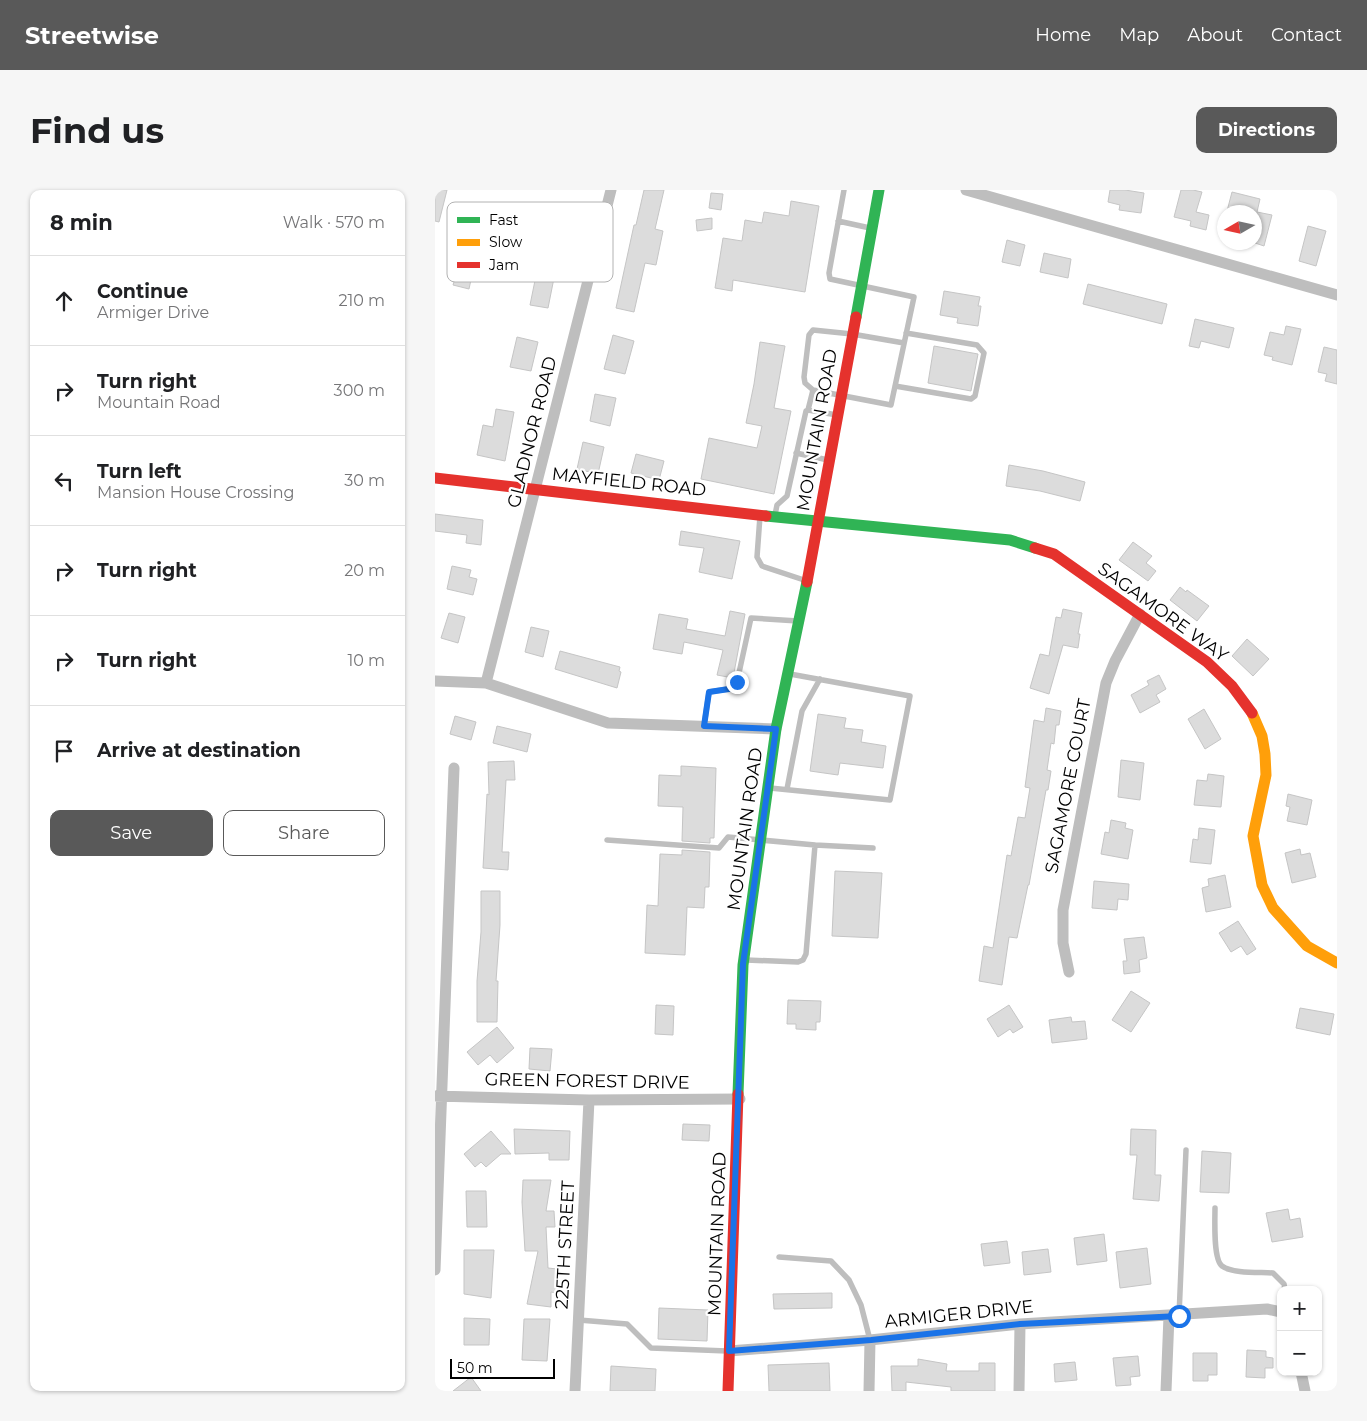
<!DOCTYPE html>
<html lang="en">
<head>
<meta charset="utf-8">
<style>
	body { margin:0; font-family:Montserrat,sans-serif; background:#f6f6f6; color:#202124 }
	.controls { position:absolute; right:15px; bottom:15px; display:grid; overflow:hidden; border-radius:10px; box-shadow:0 1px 4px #0004 }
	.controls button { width:45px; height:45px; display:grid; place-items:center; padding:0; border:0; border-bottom:1px solid #e0e0e0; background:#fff; color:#202124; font:25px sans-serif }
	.compass { position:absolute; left:782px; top:15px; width:45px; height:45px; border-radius:50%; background:#fff; box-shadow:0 1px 4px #0004; rotate:261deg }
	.scale { position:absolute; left:15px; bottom:12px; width:105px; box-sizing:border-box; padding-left:5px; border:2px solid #000; border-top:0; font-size:14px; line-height:18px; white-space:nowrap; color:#000; -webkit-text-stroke:4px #fff; paint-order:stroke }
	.stop { position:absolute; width:15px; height:15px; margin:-11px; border:4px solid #1a73e8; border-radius:50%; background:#fff }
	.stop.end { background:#1a73e8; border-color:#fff; box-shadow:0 1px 5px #0008 }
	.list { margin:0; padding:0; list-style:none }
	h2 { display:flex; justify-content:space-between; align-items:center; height:65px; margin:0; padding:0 20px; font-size:21px }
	h2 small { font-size:16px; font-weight:400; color:#757577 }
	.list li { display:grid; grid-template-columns:32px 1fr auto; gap:15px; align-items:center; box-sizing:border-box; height:90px; padding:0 20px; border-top:1px solid #e0e0e0 }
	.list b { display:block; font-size:19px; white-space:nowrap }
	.list p { margin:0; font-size:16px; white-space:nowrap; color:#757577 }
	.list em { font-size:16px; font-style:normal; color:#757577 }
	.actions { display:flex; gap:10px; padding:15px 20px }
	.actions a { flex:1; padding:11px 0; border:1px solid #595959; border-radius:10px; text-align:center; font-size:18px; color:#595959 }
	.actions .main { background:#595959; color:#fff }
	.icon { flex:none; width:28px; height:28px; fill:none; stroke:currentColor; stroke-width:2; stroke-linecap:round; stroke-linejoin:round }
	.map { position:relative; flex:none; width:902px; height:1201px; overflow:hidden; border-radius:10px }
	header { display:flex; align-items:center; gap:30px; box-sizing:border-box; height:70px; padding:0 25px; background:#595959; color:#fff }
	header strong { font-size:24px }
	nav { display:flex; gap:28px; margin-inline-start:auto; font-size:18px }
	.intro { display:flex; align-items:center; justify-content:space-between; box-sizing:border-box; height:120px; padding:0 30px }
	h1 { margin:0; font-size:35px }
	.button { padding:12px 22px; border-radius:10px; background:#595959; color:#fff; font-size:18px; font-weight:700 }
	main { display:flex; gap:30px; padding:0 30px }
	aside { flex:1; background:#fff; border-radius:10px; box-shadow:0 1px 4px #0004 }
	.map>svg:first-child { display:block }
	.building { fill:#dcdcdc; stroke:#c5c5c5 }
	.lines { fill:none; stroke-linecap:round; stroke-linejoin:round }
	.lane { stroke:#bebebe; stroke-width:5.5 }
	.street { stroke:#bebebe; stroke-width:11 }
	.fast { stroke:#30b455; stroke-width:11 }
	.slow { stroke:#ff9f0a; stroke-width:11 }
	.jam { stroke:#e5322d; stroke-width:11 }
	.route { stroke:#1a73e8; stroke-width:6 }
	.labels { text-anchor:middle; stroke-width:4.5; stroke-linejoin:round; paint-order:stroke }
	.street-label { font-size:18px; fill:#000; stroke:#fff }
	.key { fill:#fff; stroke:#b2b2b2; stroke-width:1 }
	.key-label { font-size:14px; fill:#000 }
</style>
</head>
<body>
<header>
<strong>Streetwise</strong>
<nav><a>Home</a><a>Map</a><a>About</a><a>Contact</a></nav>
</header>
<div class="intro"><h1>Find us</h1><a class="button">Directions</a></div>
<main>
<aside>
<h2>8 min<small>Walk · 570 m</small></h2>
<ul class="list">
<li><svg class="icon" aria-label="ahead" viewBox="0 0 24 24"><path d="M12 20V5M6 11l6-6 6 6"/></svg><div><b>Continue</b><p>Armiger Drive</p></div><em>210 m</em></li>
<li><svg class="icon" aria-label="right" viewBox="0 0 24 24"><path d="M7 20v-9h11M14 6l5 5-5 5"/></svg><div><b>Turn right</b><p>Mountain Road</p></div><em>300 m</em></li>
<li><svg class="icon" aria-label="left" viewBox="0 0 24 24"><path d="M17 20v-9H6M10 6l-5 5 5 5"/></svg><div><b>Turn left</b><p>Mansion House Crossing</p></div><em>30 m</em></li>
<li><svg class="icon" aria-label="right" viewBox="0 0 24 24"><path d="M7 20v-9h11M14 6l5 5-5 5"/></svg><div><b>Turn right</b></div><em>20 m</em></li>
<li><svg class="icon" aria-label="right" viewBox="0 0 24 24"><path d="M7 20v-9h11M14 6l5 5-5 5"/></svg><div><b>Turn right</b></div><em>10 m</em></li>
<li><svg class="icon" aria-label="arrive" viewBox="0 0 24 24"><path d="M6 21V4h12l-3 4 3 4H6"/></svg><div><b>Arrive at destination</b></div></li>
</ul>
<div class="actions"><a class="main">Save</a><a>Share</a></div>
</aside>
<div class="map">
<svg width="902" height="1201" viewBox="0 0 902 1201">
	<rect width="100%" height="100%" fill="#fff"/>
	<path class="building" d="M0 0H12L4 32 0 31Z
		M209 0H229L220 39 228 41 221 75 210 73 199 122 181 118 199 35H201Z
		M675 0H690L709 3 706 23 684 20 685 15 673 12Z
		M746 0H758L767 2 761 22 774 25 771 40 755 36 756 31 739 27Z
		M797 2 825 9 822 22 837 25 829 56 820 53V22L792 21Z
		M276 3 288 4 286 20 274 18Z
		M356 11 384 16 370 102 298 90 297 101 280 98 288 48 307 51 310 30 327 33 329 22 354 26Z
		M277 28V39L262 41 261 30Z
		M873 36 891 41 881 76 864 71Z
		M102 39 131 45 125 73H122L113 118 95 115 107 56 99 55Z
		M572 50 590 55 585 76 567 72Z
		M609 63 636 69 633 88 605 82Z
		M22 82 37 85 34 99 18 95Z
		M653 94 732 114 727 134 648 114Z
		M509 101 545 107 543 116H546L543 136 522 133 523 128 505 125Z
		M760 129 799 138 794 158 766 151 764 158 754 156Z
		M851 136 866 139 857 175 837 170 838 167 829 165 835 142 849 145Z
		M178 145 199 151 190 184 169 179Z
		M82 147 103 152 96 181 75 177Z
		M325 152 350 156 339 218 356 221 339 304 266 289 274 248 322 258 327 236 311 233 319 194Z
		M499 156 543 164 536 201 493 193Z
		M889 157 902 160V194L890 191 892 184 883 182Z
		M160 204 181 208 175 236 155 231Z
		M61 219 79 222 70 271 42 265 48 235 58 237Z
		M148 252 169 257 163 284 142 279Z
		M201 264 229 271 224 290 196 283Z
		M574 275 608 281 650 292 645 311 605 301 571 296Z
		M0 324 48 330 46 355 31 353 32 345 0 341Z
		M246 341 305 351 297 389 264 382 269 358 244 355Z
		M698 352 717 366 711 373 721 381 713 391 684 370Z
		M17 376 36 380 34 387 42 389 38 405 12 399Z
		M745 397 751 402 752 400 774 416 762 431 735 410Z
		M628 419 647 423 643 444H645L643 458 628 455 614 504 595 498 605 464 614 466 621 427 626 428Z
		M295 421 310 424 298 488 282 485 288 460 249 452 247 464 218 459 224 424 253 429 251 439 290 446Z
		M14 423 30 427 23 453 6 448Z
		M96 437 114 441 108 467 90 462Z
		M812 449 834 469 818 486 797 466Z
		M125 461 185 477 184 481 186 482 182 498 120 479Z
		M724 485 731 499 721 505 725 512 705 523 696 505 714 495 712 491Z
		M611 518 626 521 624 535H621L619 554 616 553 612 580 616 581 613 600H611L594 695H593L582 748 574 747 567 795 544 791 549 756 558 758 572 665 576 666 583 627 590 628 595 598 590 597 599 530 609 532Z
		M769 519 786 549 770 559 753 529Z
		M383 524 411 528 409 538 428 540 426 552 451 556 448 578 405 573 403 585 375 581Z
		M20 526 41 532 36 550 15 544Z
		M62 536 96 544 92 562 58 553Z
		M686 570 709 573 705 610 683 607Z
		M79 571 80 590H71L67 662H74L73 680 48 678 52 604 54 605 53 572Z
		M246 576 281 578 279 648H275V653L247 651 248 617 223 616 224 585 246 586Z
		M773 584 789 586 786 617 759 615 762 590 772 591Z
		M853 604 877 610 872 635 852 631 855 617 851 616Z
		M676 630 691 633 690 638 698 640 693 669 666 664 670 642 674 643Z
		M764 638 780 640 776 674 755 672 758 649 763 650Z
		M865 659 866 665 875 663 881 687 857 693 850 663Z
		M247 660 275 662 274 697H270L269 718 252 717 250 765 210 763 212 715 223 716 225 664 247 665Z
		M400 681 447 683 443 748 397 746Z
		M790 685 796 717 771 722 767 698 774 696 773 689Z
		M659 691 694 694 693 710 683 709 682 720 657 718Z
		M46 701H65V735L61 791H63L62 832H42V791L46 742Z
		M803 731 821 759 812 765 806 756 796 762 784 743Z
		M709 747 712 768 704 770 705 782 689 784 688 771H692L689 749Z
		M696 801 715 813 696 842 677 830Z
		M353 810 386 811 385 832H381V840L361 839V834H352Z
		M221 815 239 816 238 845 220 844Z
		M574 815 588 837 578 843 575 839 563 847 552 829Z
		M865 818 899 824 895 845 861 838Z
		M636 827 637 832 650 831 652 849 617 853 614 830Z
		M62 837 79 858 62 873 55 865 43 875 32 862Z
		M95 858 117 859 115 881 94 879Z
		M248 934 275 935 274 951 247 950Z
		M79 939 135 941 134 970H114V963L80 964Z
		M696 939 721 940 720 985H726L724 1011 698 1009 702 965H695Z
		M56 941 76 964H66L51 977 46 972 40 977 29 964Z
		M767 961 796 963 794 1003 765 1002Z
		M88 990H116L111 1021H119L120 1037H111L113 1078 122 1079 121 1103 116 1102V1117L92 1114 103 1061H90L87 1012Z
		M31 1001H51L52 1037H32Z
		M853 1019 855 1030 865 1028 868 1047 837 1052 831 1023Z
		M669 1044 672 1071 642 1075 639 1048Z
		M572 1051 575 1073 549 1076 546 1054Z
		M712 1058 716 1094 685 1098 681 1062Z
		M613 1059 616 1082 589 1085 587 1062Z
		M29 1060H59L56 1108 29 1104Z
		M397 1103V1118L339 1119 338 1104Z
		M224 1118 273 1120 272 1151 223 1149Z
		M29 1128 55 1129 54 1155H29Z
		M89 1129H115L112 1171 87 1170Z
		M812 1160 831 1161V1167L838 1168V1178H830V1188L811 1187Z
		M758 1163H782V1185H773V1191H758Z
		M703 1166 705 1186 695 1187 696 1195 681 1196 678 1168Z
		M483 1169 512 1174 511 1181H544V1173H560V1201H516V1197L471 1192V1201H457L456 1176H483Z
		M640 1172 642 1190 620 1192 619 1174Z
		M394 1173 395 1201H334L333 1175Z
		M176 1176 221 1179 220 1201H175Z
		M36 1187 46 1201H18Z"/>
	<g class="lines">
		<path class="lane" d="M409 0 394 83 395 89 479 107 456 215 378 200 370 193 369 187 374 145 378 140 417 144 469 153
			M403 31 435 38
			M460 196 536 209 540 206 549 163 542 155 471 143
			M373 220 378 200
			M361 263 393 270
			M340 325 342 315 352 306 371 221 373 220 402 225
			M325 326 322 367 327 376 369 390
			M269 536 274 502 293 499 302 492 316 428 363 431
			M335 598 455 610 475 506 355 484
			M352 599 367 521 385 489
			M172 650 284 658 293 647 380 655 371 764 368 770 363 772 311 770
			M380 655 438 658
			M780 1018C780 1030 778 1069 787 1076 798 1084 825 1082 838 1083L849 1094 850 1100
			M344 1067 396 1071 414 1090 426 1115 435 1150
			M744 1126 751 960
			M144 1130 192 1134 216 1158 292 1161"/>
		<path class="street" d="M531 0 902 105
			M0 491 51 493 173 533 341 539
			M51 493 176 0
			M634 782 628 753V720L671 493 680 471 705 424
			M0 906 154 910 305 909
			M0 1080 19 578
			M294 1161 435 1150 585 1134 832 1119 846 1122
			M866 1182 870 1201
			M140 1201 154 910
			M434 1201 435 1150
			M584 1201 585 1134
			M731 1201 734 1126"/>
		<path class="fast" d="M421 127 444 0
			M331 326 575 350 600 358
			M303 904 308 775 341 539 372 392"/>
		<path class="slow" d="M817 523 827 546 830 564 831 585 818 646 827 695 838 718 872 756 902 773"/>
		<path class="jam" d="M0 288 331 326
			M600 358 619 364 772 472 797 496 817 523
			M372 392 421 127
			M293 1201 303 904"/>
	</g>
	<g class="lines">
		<path class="route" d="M302 492 294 499 274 502 269 536 341 539 308 774 294 1161 436 1150 585 1134 744 1126"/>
	</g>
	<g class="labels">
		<g class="street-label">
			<text transform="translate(382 240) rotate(-80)" y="6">MOUNTAIN ROAD</text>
			<text transform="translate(97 242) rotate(-76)" y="6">GLADNOR ROAD</text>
			<text transform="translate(194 292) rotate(6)" y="6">MAYFIELD ROAD</text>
			<text transform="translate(728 422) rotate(36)" y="6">SAGAMORE WAY</text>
			<text transform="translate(633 596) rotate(-79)" y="6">SAGAMORE COURT</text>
			<text transform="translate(310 639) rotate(-82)" y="6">MOUNTAIN ROAD</text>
			<text transform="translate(152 891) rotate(1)" y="6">GREEN FOREST DRIVE</text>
			<text transform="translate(282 1044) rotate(-88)" y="6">MOUNTAIN ROAD</text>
			<text transform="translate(130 1055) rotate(-87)" y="6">225TH STREET</text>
			<text transform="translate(524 1124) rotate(-6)" y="6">ARMIGER DRIVE</text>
		</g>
	</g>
	<rect x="12" y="12" width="166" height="80" rx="8" class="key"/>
	<rect x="22" y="27" width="23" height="6" fill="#30b455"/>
	<rect x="22" y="49" width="23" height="7" fill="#ff9f0a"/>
	<rect x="22" y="72" width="23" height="6" fill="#e5322d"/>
	<g class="key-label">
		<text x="54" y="35">Fast</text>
		<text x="54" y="57">Slow</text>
		<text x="54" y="80">Jam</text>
	</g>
</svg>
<div class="controls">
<button>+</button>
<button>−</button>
</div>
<svg class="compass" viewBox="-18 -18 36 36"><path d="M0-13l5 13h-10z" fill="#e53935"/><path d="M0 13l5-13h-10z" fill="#757577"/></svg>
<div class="scale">50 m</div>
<div class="stop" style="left:744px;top:1126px"></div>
<div class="stop end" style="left:302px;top:492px"></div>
</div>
</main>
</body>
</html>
